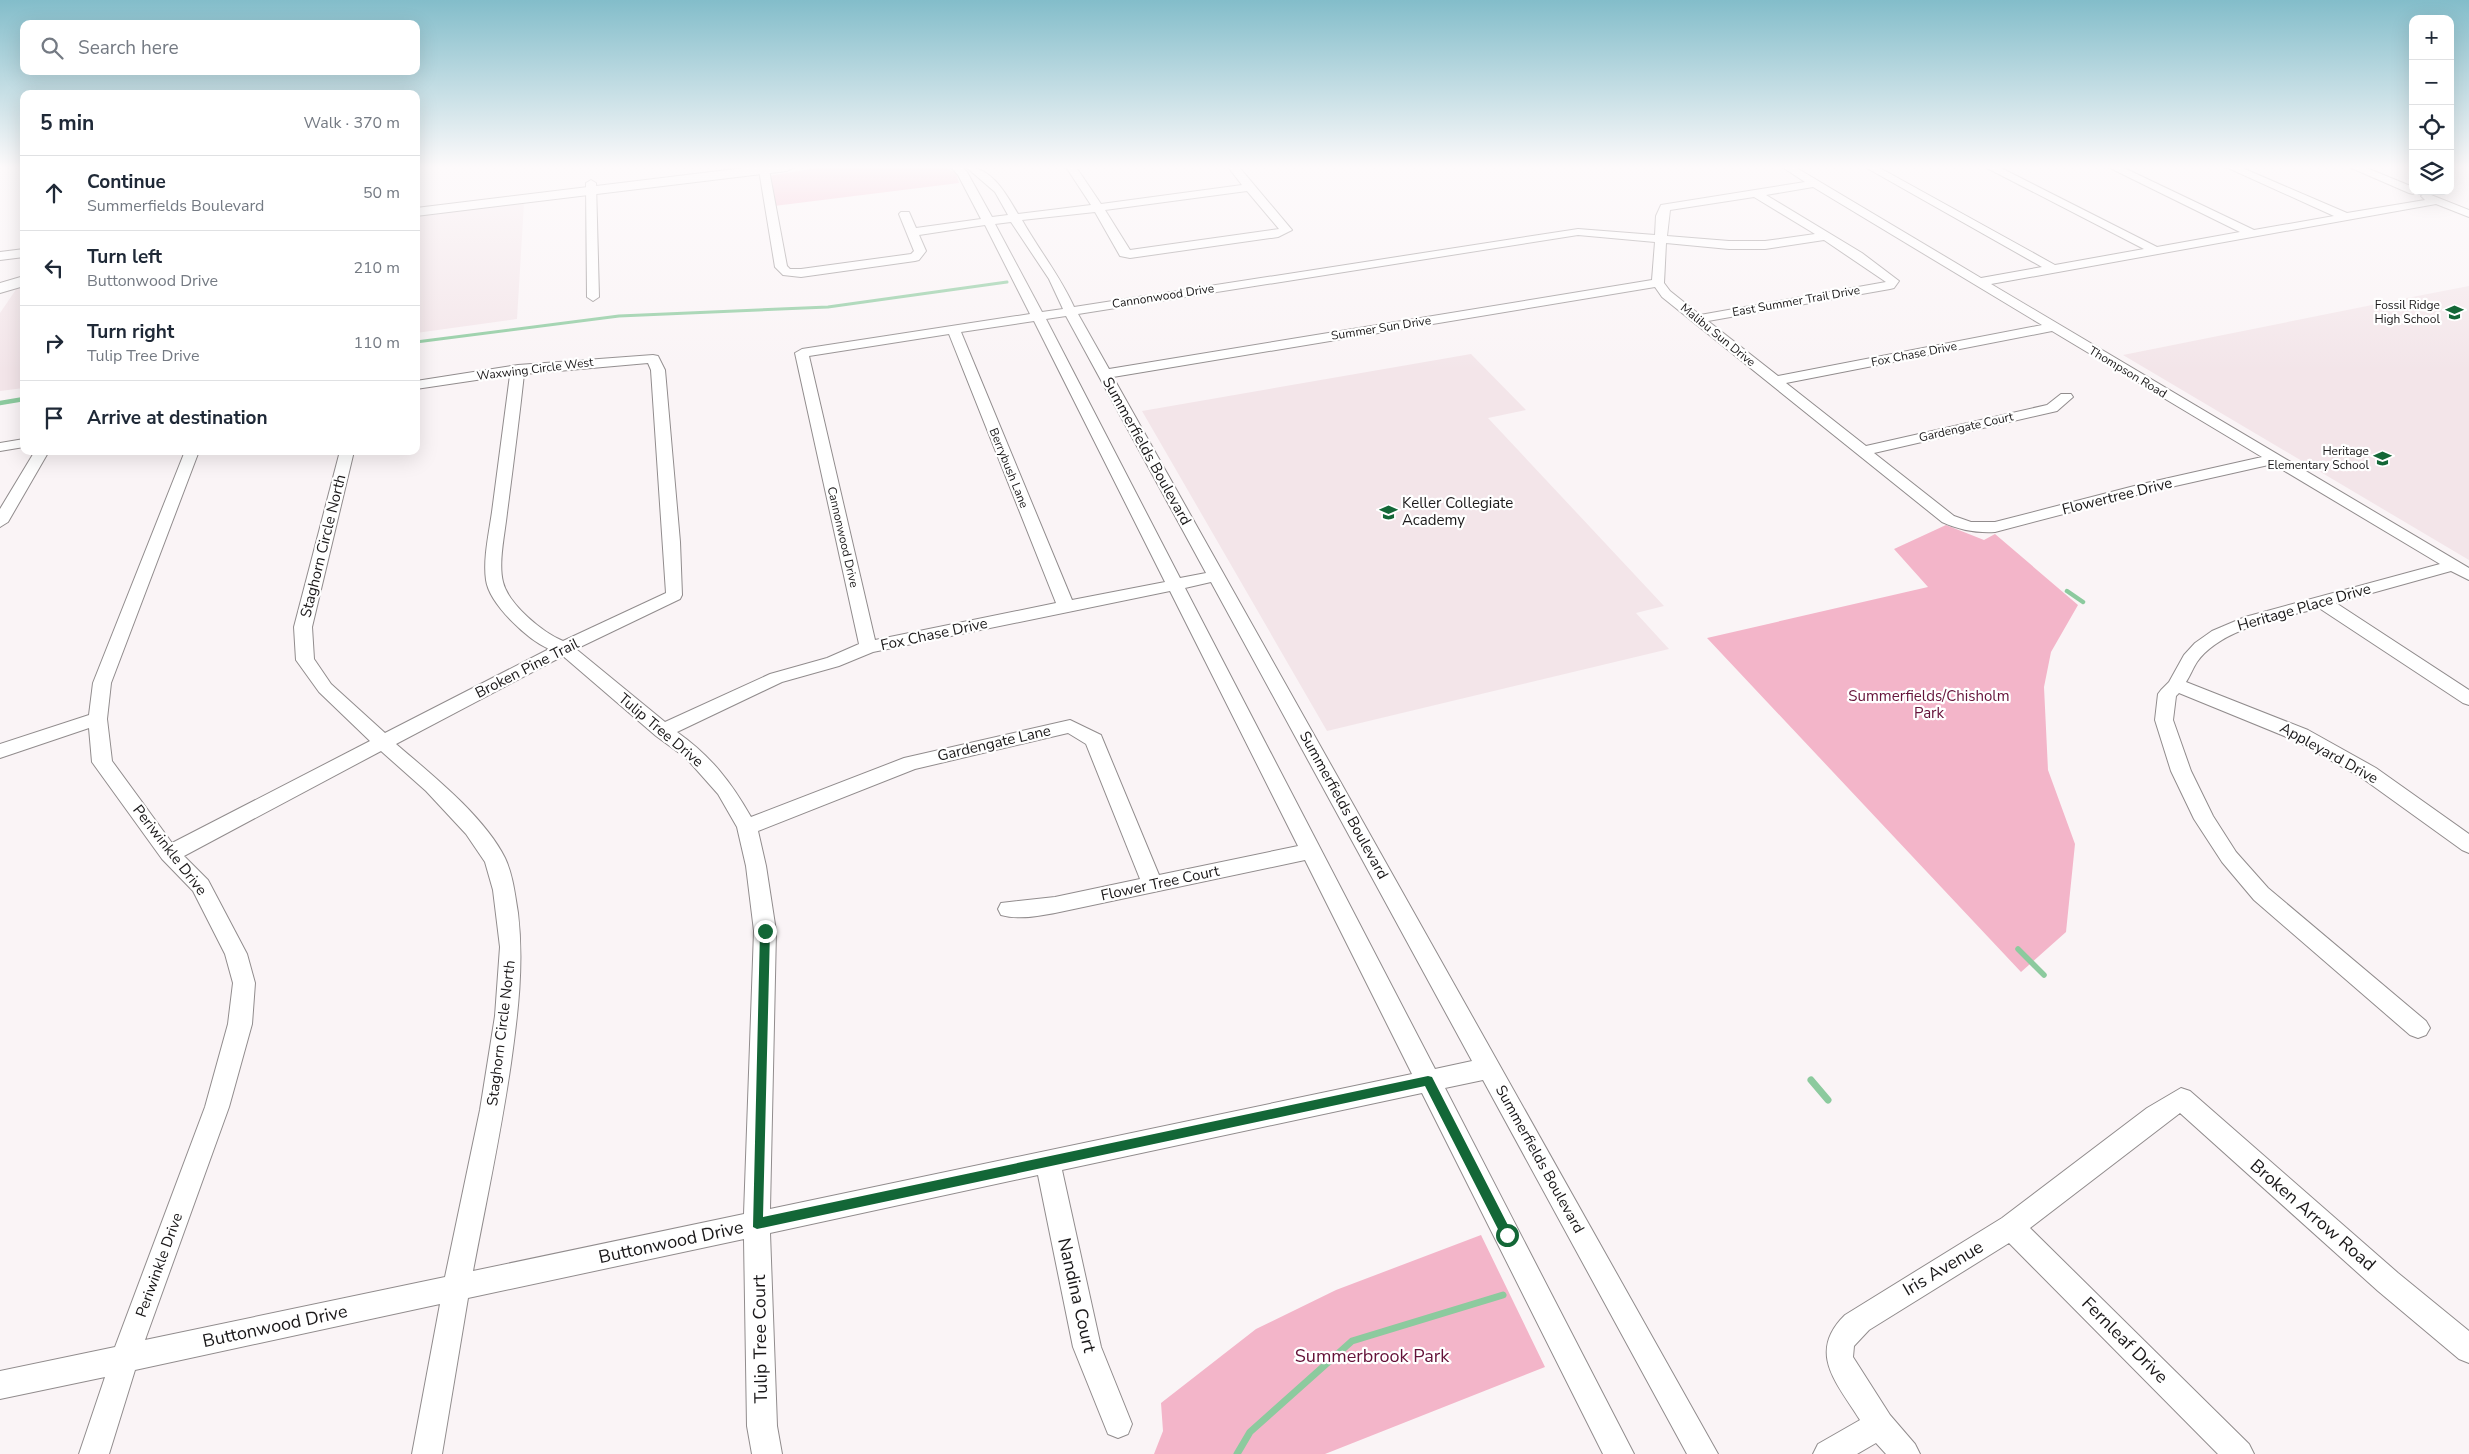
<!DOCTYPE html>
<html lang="en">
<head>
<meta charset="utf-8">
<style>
	body { margin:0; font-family:"Nunito Sans",sans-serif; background:#f6f6f7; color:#1f2937 }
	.controls { position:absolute; right:15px; top:15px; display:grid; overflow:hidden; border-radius:10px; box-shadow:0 5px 20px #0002 }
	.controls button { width:45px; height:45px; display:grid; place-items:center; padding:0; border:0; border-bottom:1px solid #e0e1e3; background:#fff; color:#1f2937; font:25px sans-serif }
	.stop { position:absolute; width:15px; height:15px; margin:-11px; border:4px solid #136737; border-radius:50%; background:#fff }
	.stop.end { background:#136737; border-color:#fff; box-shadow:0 1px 5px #0008 }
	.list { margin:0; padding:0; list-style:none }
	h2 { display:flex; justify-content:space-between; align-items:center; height:65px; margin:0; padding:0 20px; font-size:21px }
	h2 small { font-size:16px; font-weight:400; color:#747a83 }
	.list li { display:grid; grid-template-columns:32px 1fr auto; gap:15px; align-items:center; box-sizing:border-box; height:75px; padding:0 20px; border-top:1px solid #e0e1e3 }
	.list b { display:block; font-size:19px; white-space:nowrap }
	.list p { margin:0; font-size:16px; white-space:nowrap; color:#747a83 }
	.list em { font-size:16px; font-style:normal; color:#747a83 }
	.icon { flex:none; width:28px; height:28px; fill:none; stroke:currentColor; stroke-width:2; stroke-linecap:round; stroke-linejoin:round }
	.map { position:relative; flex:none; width:2469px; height:1454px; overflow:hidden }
	.search { position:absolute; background:#fff; box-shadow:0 5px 20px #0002; left:20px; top:20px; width:400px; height:55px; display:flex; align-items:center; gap:12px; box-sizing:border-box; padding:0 18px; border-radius:10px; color:#747a83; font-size:19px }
	.panel { position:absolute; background:#fff; box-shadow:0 5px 20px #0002; left:20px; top:90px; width:400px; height:365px; border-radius:10px }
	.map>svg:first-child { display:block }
	.built { fill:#f3e5e9 }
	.green { fill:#f3b5c9 }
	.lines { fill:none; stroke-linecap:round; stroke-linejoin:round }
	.stream-far3 { stroke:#8cca9e; stroke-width:3 }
	.stream-far2 { stroke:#8cca9e; stroke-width:4.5 }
	.stream-far1 { stroke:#8cca9e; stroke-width:5.5 }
	.stream { stroke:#8cca9e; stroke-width:7 }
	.minor-casing { stroke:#918c8d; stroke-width:2 }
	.major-casing { stroke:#918c8d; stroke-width:2 }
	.minor { fill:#fff; fill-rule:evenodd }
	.major { fill:#fff; fill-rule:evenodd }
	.route { fill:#136737 }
	.labels { text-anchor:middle; stroke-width:4.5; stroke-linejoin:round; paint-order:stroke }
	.far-street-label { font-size:12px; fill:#1a1819; stroke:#fff }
	.far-poi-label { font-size:12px; fill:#1a1819; stroke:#fff; text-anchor:end }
	.street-label { font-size:15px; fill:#1a1819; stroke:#fff }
	.poi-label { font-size:15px; fill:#1a1819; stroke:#fff; text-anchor:start }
	.park-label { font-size:15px; fill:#641138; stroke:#fff }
	.near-street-label { font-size:18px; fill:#1a1819; stroke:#fff }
	.near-park-label { font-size:18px; fill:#641138; stroke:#fff }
</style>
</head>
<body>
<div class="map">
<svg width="2469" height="1454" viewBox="0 0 2469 1454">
	<rect width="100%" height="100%" fill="#faf4f6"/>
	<path class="built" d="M524 203 517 319 416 333V216Z
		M24 286V388L0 391V313L17 288Z
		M2469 286V560L2123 355 2407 298Z
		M1471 354 1526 410 1488 418 1664 606 1636 613 1669 649 1327 731 1142 411Z"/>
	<path class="green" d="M823 167H945L956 173 959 183 774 206 768 176Z
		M1946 525 1984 540 1995 534 2078 605 2051 652 2044 687 2048 770 2075 844 2066 932 2021 972 1707 638 1928 587 1894 549Z
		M1481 1235 1545 1367 1325 1454H1154L1163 1431 1161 1403 1256 1329 1336 1290Z"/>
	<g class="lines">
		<path class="stream-far3" d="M416 342 619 316 828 307 1007 282"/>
		<path class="stream-far2" d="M0 403 24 399
			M2067 591 2083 602"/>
		<path class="stream-far1" d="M2018 949 2044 975"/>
		<path class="stream" d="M1811 1080 1828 1100
			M1237 1454 1250 1432 1352 1341 1503 1295"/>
		<defs>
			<path id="minor" d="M766 167 769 170 787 266 790 269H801L911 254 914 251 899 214 901 212H909L916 228 981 219 958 175 951 167H962L967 172 992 217 1008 215 995 192 966 167C992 167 1006 194 1018 214L1091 205 1066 167H1076L1101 204 1242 185 1228 167H1239L1292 230 1278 237 1130 258 1120 256 1095 212 1022 220C1039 250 1060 276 1074 307L1578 229 1655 235 1656 216 1661 205 1805 182 1782 167H1795L1981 278 2042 267 1865 167H1878L2055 265 2144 249 1985 167H1999L2157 247 2240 232 2108 167H2122L2254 230 2334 216 2226 167H2240L2347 213 2425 200 2421 196 2426 193 2469 210V217L2436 204 1991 284 2469 568V580L2451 571 2336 603 2469 690V705L2463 703 2319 608C2282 618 2221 628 2197 662 2193 668 2190 676 2186 682L2308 730 2376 768 2469 834V853L2462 850 2362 778 2294 740 2179 693 2176 696 2173 720 2191 771 2213 816 2236 852 2268 888 2426 1021 2430 1028 2426 1035 2418 1038 2410 1035 2254 900 2222 862 2194 819 2171 771 2155 720 2158 694 2161 690 2169 682 2184 655 2195 643 2212 631 2245 617 2440 564 2273 464 2144 493 1995 532C1977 533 1959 530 1942 522L1662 297 1655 287 1113 377 1718 1454H1687L1483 1080 1445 1088 1634 1454H1603L1422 1093 1062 1170 1101 1347 1132 1424 1128 1434 1118 1438 1108 1434 1073 1347 1038 1175 770 1233 777 1426 782 1454H752L747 1426 744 1239 468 1298 442 1454H412L440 1304 135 1370 109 1454H79L105 1377 0 1399V1371L115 1347 205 1107 228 1024 233 983 225 954 193 891 162 859 92 762 89 728 0 758V744L89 715 93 683 185 451H199L111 683 107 719 112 761 172 843 370 741 319 692 296 660 294 627 340 451H354L312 627 314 659 331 684 385 733 549 649C528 640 489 604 486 580 483 559 489 533 492 512 498 466 504 421 510 375L416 389V381L518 365 653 355 658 356 665 370 680 542 682 595 680 599 576 649 665 722 770 674 827 658 859 644 795 353 802 349 1030 314 985 225 919 235 926 251 919 260 915 261 801 277 783 275 775 267 759 170ZM1813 187 2042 325 1778 376 1708 321 1890 289 1894 288 1899 281 1862 253 1766 195ZM1247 191 1279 229 1130 250 1105 210ZM1754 197 1815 234 1765 241H1729L1667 236 1670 210ZM1011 222 1049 279 1063 309 1042 312 995 224ZM1578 235 1655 242 1652 280 1109 369 1078 314ZM1824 240 1886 282 1700 315 1670 291 1664 283 1666 243 1729 249H1765ZM1066 316 1206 573 1180 578 1046 319ZM1034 321 1165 582 1072 600 961 332ZM2052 331 2262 457 2142 484 1995 522H1971L1954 516 1874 453 2057 411 2073 397 2071 394H2061L2047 405 1866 446 1786 383ZM949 334 1056 603 875 640 809 356ZM648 363 651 370 666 593 563 641C543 633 508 604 503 582 498 563 505 533 507 513 513 467 519 420 524 374ZM1211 582 1472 1061 1435 1069 1185 588ZM1170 591 1298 846 1159 875 1103 740 1101 735 1070 720 904 758 751 817C731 782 711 756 677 732L782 682 839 666 873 652ZM563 656 656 736 686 758 718 794 737 827 746 866 754 931 744 1214 473 1271C486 1202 501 1133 511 1063 518 1013 524 964 518 913 515 895 513 875 505 858 484 816 431 774 396 744ZM1068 733 1086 744 1140 879 1055 897 1001 903 998 909 1001 915C1019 920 1037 916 1055 913L1305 860 1412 1074 770 1209 776 931 766 866 758 831 915 769ZM381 751 426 791 466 834 485 862 493 890 500 947 495 1016 480 1110 445 1277 145 1340 229 1107 252 1024 255 983 247 954 208 880 184 856Z
				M2349 167H2364L2413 187V191H2418L2413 194 2409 193Z
				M591 180 596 183 599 297 593 301 587 297 586 183Z
				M24 249V257L0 260V252Z
				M24 439V447L0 451V443Z
				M35 451H49L8 522 0 527V509Z
				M2181 1088 2190 1091 2398 1273 2469 1331V1363L2459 1359 2378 1291 2180 1113 2030 1228 2249 1444 2254 1454H2218L2009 1243 1869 1330 1854 1346 1853 1357 1890 1415 1915 1444 1920 1454H1886L1876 1443 1857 1454H1813L1818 1444 1860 1420C1838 1384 1806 1353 1845 1315L2002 1218 2147 1108Z"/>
			<path id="major" d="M752 167H794L787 171 416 216V208Z
				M24 276V286L0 293V283Z"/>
		</defs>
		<use href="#minor" class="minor-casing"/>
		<use href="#major" class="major-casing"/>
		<use href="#minor" class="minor"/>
		<use href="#major" class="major"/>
	</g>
	<linearGradient id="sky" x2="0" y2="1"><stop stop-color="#83bdca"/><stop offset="0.45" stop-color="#fdfafb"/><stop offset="1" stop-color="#fdfafb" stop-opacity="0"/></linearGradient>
	<rect width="2469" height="371" fill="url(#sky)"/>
	<path class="route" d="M765 927 770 931 763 1217 1428 1076 1432 1077 1513 1235 1511 1239H1503L1425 1086 757 1229 753 1227 760 931Z"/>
	<defs>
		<symbol id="school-bare" viewBox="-9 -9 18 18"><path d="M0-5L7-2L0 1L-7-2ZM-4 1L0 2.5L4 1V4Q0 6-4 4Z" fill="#136737" stroke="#fff" stroke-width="2.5" paint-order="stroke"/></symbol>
	</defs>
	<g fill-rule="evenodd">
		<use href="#school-bare" x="2442" y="300" width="25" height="25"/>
		<use href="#school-bare" x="2370" y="446" width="25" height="25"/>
		<use href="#school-bare" x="1376" y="500" width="25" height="25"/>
	</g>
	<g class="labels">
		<g class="far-street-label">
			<text transform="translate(1163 296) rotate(-9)" y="4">Cannonwood Drive</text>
			<text transform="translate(1796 301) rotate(-10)" y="4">East Summer Trail Drive</text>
			<text transform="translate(1381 328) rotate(-9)" y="4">Summer Sun Drive</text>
			<text transform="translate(1718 335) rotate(39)" y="4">Malibu Sun Drive</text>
			<text transform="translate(1914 354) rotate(-11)" y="4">Fox Chase Drive</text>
			<text transform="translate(535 369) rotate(-7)" y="4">Waxwing Circle West</text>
			<text transform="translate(2128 372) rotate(31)" y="4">Thompson Road</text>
			<text transform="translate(1966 427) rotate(-13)" y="4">Gardengate Court</text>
			<text transform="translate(1009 468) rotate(68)" y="4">Berrybush Lane</text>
			<text transform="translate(843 537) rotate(77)" y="4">Cannonwood Drive</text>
		</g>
		<g class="far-poi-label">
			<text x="2440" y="309">Fossil Ridge<tspan x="2440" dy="14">High School</tspan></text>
			<text x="2369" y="455">Heritage<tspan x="2369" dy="14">Elementary School</tspan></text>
		</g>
		<g class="street-label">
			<text transform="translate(1147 451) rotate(61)" y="5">Summerfields Boulevard</text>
			<text transform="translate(2117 496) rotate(-14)" y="5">Flowertree Drive</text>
			<text transform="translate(323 546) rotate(-76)" y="5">Staghorn Circle North</text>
			<text transform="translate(2304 607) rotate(-16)" y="5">Heritage Place Drive</text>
			<text transform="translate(934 634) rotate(-12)" y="5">Fox Chase Drive</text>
			<text transform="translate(527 668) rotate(-27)" y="5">Broken Pine Trail</text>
			<text transform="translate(661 730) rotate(40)" y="5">Tulip Tree Drive</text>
			<text transform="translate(994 743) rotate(-13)" y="5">Gardengate Lane</text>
			<text transform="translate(2329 753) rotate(29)" y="5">Appleyard Drive</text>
			<text transform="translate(1344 805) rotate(61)" y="5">Summerfields Boulevard</text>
			<text transform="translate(170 850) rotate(52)" y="5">Periwinkle Drive</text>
			<text transform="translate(1160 883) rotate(-12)" y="5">Flower Tree Court</text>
			<text transform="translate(501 1033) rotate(-83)" y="5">Staghorn Circle North</text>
			<text transform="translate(1540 1159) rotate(61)" y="5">Summerfields Boulevard</text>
			<text transform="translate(159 1265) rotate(-70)" y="5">Periwinkle Drive</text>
		</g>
		<g class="poi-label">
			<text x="1402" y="508">Keller Collegiate<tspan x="1402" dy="17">Academy</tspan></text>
		</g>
		<g class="park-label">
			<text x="1929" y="701">Summerfields/Chisholm<tspan x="1929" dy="17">Park</tspan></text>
		</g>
		<g class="near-street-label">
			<text transform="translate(2313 1215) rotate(41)" y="6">Broken Arrow Road</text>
			<text transform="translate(671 1242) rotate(-12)" y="6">Buttonwood Drive</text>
			<text transform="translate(1943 1268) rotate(-31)" y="6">Iris Avenue</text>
			<text transform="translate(1077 1295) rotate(77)" y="6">Nandina Court</text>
			<text transform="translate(275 1326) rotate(-12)" y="6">Buttonwood Drive</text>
			<text transform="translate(760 1339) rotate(-91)" y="6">Tulip Tree Court</text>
			<text transform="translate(2125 1340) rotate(45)" y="6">Fernleaf Drive</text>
		</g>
		<g class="near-park-label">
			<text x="1372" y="1362">Summerbrook Park</text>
		</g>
	</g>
</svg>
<div class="controls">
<button>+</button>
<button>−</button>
<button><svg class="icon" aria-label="locate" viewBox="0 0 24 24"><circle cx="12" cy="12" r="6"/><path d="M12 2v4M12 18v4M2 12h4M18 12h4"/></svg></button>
<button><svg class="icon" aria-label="layers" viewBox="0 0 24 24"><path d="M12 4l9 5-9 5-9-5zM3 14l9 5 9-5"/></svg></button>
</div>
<div class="stop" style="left:1507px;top:1235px"></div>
<div class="stop end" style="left:765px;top:931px"></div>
<div class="search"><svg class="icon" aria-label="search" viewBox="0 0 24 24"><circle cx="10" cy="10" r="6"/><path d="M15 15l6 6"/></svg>Search here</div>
<section class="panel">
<h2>5 min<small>Walk · 370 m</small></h2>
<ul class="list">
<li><svg class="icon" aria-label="ahead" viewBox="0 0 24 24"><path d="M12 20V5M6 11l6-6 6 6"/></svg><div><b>Continue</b><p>Summerfields Boulevard</p></div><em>50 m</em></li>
<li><svg class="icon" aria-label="left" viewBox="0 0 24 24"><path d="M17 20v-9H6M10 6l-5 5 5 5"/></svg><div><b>Turn left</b><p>Buttonwood Drive</p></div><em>210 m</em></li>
<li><svg class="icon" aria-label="right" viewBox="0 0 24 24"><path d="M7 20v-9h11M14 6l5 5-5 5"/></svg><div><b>Turn right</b><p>Tulip Tree Drive</p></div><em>110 m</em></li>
<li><svg class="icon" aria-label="arrive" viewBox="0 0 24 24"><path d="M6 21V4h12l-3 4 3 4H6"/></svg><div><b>Arrive at destination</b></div></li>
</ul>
</section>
</div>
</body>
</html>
